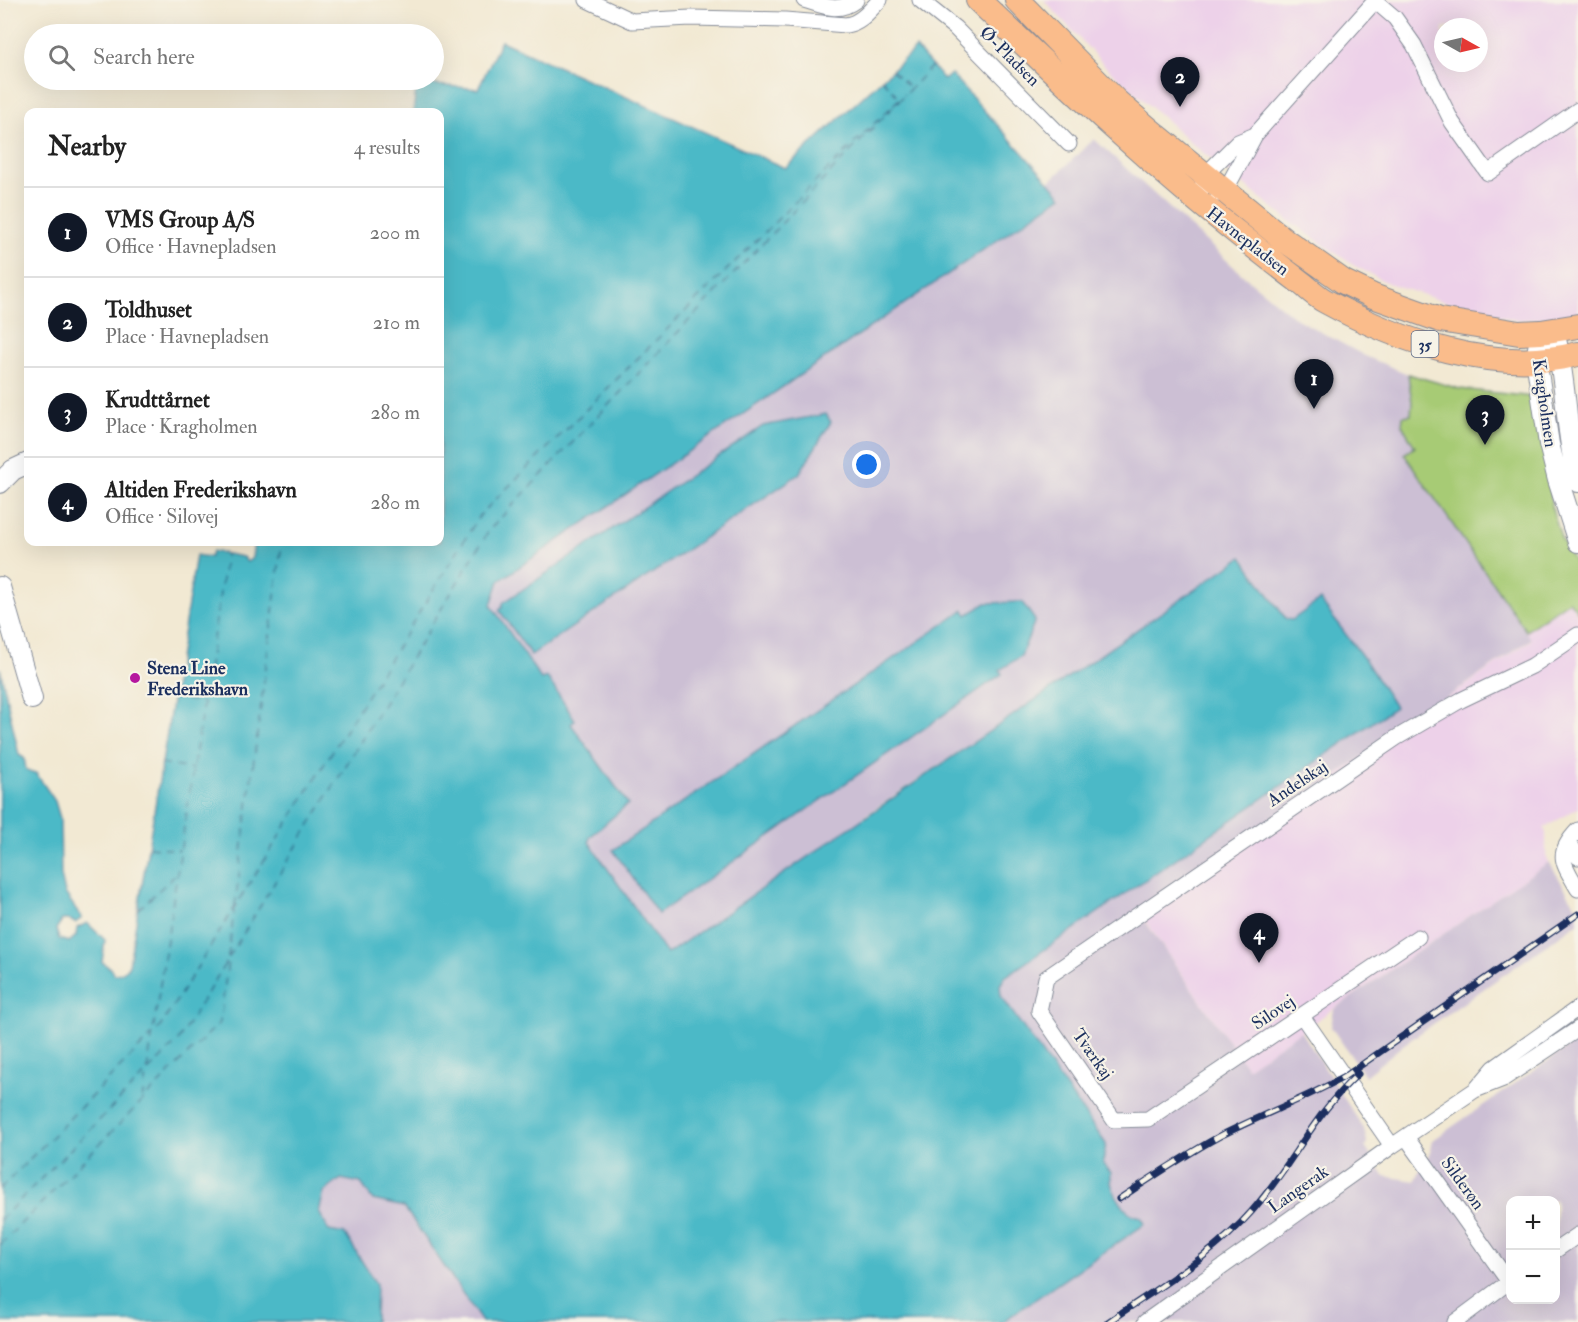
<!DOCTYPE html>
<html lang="en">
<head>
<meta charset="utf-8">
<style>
	body { margin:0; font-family:"IM FELL Double Pica",serif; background:#f6f6f6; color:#222 }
	.controls { position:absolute; right:18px; bottom:18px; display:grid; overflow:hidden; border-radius:12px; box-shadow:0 6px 24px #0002 }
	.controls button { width:54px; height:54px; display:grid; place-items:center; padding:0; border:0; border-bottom:2px solid #e0e0e0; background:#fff; color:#222; font:30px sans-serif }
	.compass { position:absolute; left:1434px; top:18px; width:54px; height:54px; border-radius:50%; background:#fff; box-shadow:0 6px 24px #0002; rotate:98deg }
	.you { position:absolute; left:867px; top:465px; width:21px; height:21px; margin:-15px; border:4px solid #fff; border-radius:50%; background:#1a73e8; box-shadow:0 0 0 9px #1a73e833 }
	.badge { display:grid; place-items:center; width:39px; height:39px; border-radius:50%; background:#111827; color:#fff; font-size:20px; font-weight:700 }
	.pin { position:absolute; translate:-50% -50px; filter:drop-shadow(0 2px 3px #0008) }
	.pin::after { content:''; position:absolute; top:32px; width:21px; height:18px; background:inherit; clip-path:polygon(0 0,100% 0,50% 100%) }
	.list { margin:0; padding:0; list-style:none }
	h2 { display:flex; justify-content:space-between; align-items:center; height:78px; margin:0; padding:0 24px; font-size:26px }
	h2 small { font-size:20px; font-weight:400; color:#767676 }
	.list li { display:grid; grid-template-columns:39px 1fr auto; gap:18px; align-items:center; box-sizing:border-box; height:90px; padding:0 24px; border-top:2px solid #e0e0e0 }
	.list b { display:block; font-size:22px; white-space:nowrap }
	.list p { margin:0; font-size:20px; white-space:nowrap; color:#767676 }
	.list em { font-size:20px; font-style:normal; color:#767676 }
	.icon { flex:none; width:33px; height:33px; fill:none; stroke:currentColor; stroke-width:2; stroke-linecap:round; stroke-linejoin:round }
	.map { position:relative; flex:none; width:1578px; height:1322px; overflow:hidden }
	.search { position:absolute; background:#fff; box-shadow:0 6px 24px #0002; left:24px; top:24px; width:420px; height:66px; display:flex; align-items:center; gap:15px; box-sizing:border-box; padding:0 21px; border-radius:33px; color:#767676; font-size:22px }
	.panel { position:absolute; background:#fff; box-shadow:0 6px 24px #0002; left:24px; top:108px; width:420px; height:438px; border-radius:12px }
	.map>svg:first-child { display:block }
	.built { fill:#edd1e9; fill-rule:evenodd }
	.industrial { fill:#ccbfd4; fill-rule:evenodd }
	.green { fill:#a7cb75; stroke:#617d6a; stroke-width:1.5 }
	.water { fill:#4cb9c7; stroke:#347492; stroke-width:1.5 }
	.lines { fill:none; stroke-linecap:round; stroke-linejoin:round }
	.ferry { stroke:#2a587e; stroke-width:1.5; stroke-dasharray:8 6; stroke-linecap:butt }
	.minor-casing { stroke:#868c98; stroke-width:17 }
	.tertiary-casing { stroke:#868c98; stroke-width:22 }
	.primary-casing { stroke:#868c98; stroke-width:26 }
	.minor { stroke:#fff; stroke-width:15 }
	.tertiary { stroke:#fff; stroke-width:20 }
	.primary { stroke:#fabc8b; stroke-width:24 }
	.rail-casing { stroke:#1b2f5e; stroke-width:7 }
	.rail { stroke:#f7f3e8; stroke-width:4.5; stroke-dasharray:14; stroke-linecap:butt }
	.poi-dot { fill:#b5179e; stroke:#f7f3e8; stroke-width:2 }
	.labels { text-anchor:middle; stroke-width:4.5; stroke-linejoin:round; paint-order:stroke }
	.shield { fill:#f7f3e8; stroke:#5d6a87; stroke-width:1.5 }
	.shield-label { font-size:16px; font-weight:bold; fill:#1b2f5e }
	.street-label { font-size:18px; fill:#1b2f5e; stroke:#f7f3e8 }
	.poi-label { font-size:18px; font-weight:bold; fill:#1b2f5e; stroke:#f7f3e8; text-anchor:start }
</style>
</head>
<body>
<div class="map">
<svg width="1578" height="1322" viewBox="0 0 1578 1322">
	<rect width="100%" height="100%" fill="#f7f3e8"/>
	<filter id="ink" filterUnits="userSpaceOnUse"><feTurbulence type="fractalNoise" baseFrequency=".0167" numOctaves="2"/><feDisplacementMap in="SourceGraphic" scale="12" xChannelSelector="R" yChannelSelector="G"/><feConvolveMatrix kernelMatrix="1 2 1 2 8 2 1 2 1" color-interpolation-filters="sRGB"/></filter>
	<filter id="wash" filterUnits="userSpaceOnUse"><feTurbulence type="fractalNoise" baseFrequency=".008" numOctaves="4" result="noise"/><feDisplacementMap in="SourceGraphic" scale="24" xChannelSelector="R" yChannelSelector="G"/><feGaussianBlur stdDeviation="1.35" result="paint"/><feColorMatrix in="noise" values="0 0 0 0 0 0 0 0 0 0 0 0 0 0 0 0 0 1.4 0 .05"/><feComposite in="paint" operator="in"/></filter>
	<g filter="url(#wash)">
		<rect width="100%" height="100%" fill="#f2e9d3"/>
		<path class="built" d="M1044 0H1578V317L1517 320 1442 301 1388 283 1353 265 1288 220 1195 146 1105 66ZM1443 27H1479V63H1443Z
			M1569 601 1578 616V808L1544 828 1546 833V855L1549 862 1247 1068 1139 912 1531 640 1526 631Z"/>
		<path class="industrial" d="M1094 139 1246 278 1295 318 1365 356 1408 374 1412 402 1411 415 1403 416 1402 425 1416 447 1405 454 1531 639 1139 913 1247 1068 1301 1031 1364 1129 1367 1142 1365 1147 1384 1176 1415 1181 1431 1150 1433 1140 1578 1040V1320L1575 1322H1002L1145 1224 1130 1215 1119 1199 1110 1184 1111 1173 1103 1163 1105 1144 1001 996 1000 985 1292 620 1286 619 1243 557 863 817 864 819 667 954 589 842 590 837 627 804 571 724 575 719 547 677 541 679 491 605 499 581 1062 196 1049 182ZM1510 1200H1556V1300H1510Z
			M1549 862 1577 908 1578 923 1403 1045 1365 1076 1331 1027 1334 1009Z
			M341 1179 361 1183 373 1200 403 1207 482 1322H375L376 1284 329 1231 319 1212 324 1191Z"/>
		<path class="green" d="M1408 374 1460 389 1534 397 1551 484V505L1561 538 1578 568V612L1569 601 1526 631 1404 454 1415 447 1402 425 1403 416 1411 415 1412 402Z"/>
		<path class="water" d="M501 41 785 168 916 48 944 80 951 74 1062 196 499 581 491 605 541 679 547 677 575 720 571 724 628 804 590 837 589 842 667 954 1242 557 1286 619 1292 620 1320 600 1365 660 1395 707 1005 977 1000 985 1001 996 1106 1144 1103 1163 1111 1173C1109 1191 1120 1201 1130 1214L1141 1217 1145 1224 1002 1322H482L404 1207 373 1200 361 1183 341 1179 324 1192 319 1212 329 1231 345 1234 376 1284 375 1322H0V668L19 755 24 758 26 769 31 773H36L55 801 60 818 61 875 65 893 82 918 75 923 70 920H62L56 929 59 939 69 942 76 936 77 928 87 923 105 940 102 962 111 969 114 974C122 974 125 971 129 965L196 555 210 557 212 551 243 557 247 562 252 558 254 542H440V112H413L417 83 478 89Z
			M826 414 831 422 799 474 531 655 499 610 502 608 503 603 763 426Z
			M1022 602 1035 620 1021 656 1000 670 1002 674 658 914 613 850 964 610 967 615 986 603Z"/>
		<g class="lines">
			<path class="ferry" d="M892 70 910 88
				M882 79 900 99
				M172 698 202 702
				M161 764 193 769
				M149 847 179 850
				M235 906 282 542
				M138 910 176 874
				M228 957 234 911
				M147 1070 226 554
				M142 1100 146 1075
				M0 1189 160 1027 480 515 904 94
				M0 1220 178 1041 490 529 932 66
				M0 1245 220 1022 228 961"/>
		</g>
	</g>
	<g filter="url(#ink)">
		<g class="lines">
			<defs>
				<path id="minor" d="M587 0 632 21 691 18 785 20 846 25C861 23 870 10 880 0
					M804 0C824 6 838 14 856 0
					M920 0 955 28 1069 144
					M1374 0 1395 18 1414 45 1452 122 1488 173 1578 110
					M1218 194 1225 191 1255 135 1376 0
					M1198 202 1205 175 1238 142 1255 135
					M1578 830C1554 855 1563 863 1578 889
					M1569 842 1578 857
					M1418 937 1148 1119 1114 1120 1039 1011 1046 978 1396 738 1461 700 1532 666 1578 635
					M1302 1016 1392 1146
					M1477 1088 1494 1068 1578 1008
					M1406 1137 1509 1282
					M1556 1250 1578 1235
					M1145 1322 1392 1146 1475 1090 1503 1079 1578 1029
					M1455 1322 1510 1281"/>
				<path id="tertiary" d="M1554 331C1567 380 1565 432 1578 482
					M1541 332 1536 359 1549 444 1558 480 1578 542
					M0 483 13 470 28 463
					M0 587 32 699"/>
				<path id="primary" d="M978 0C1066 84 1154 168 1250 243 1266 256 1283 269 1300 282 1308 288 1316 296 1325 301 1398 341 1494 375 1578 354
					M1017 0 1115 100 1151 131 1286 241 1344 282 1373 296 1440 320 1519 333 1541 332 1578 326"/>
			</defs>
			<use href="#minor" class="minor-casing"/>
			<use href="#tertiary" class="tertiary-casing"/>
			<use href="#primary" class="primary-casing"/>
			<use href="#minor" class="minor"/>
			<use href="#tertiary" class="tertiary"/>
			<use href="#primary" class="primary"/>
			<defs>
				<path id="rail" d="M1119 1199C1152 1177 1185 1155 1220 1136 1261 1115 1304 1099 1344 1077L1578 914
					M1108 1322C1157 1288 1213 1256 1252 1211 1291 1167 1313 1115 1358 1074"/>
			</defs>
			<use href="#rail" class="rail-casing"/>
			<use href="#rail" class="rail"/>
		</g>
	</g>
	<circle class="poi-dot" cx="135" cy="678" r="6"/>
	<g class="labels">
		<rect class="shield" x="1411.5" y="331" width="27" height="26" rx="4.5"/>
		<g class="shield-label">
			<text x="1425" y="350">35</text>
		</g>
		<g class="street-label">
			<text transform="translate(1010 56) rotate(45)" y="6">Ø-Pladsen</text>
			<text transform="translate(1248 241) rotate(38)" y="6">Havnepladsen</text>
			<text transform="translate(1545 403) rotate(82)" y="6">Kragholmen</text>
			<text transform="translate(1297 783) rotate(-34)" y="6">Andelskaj</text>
			<text transform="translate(1273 1012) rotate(-34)" y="6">Silovej</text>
			<text transform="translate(1093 1054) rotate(55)" y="6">Tværkaj</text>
			<text transform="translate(1463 1183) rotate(54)" y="6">Silderøn</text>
			<text transform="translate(1298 1189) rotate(-35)" y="6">Langerak</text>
		</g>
		<g class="poi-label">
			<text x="147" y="674">Stena Line<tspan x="147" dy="21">Frederikshavn</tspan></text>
		</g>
	</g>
</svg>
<div class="controls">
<button>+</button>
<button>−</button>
</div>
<svg class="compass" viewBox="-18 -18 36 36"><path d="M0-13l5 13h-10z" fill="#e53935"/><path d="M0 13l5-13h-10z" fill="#767676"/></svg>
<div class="you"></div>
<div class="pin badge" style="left:1314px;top:409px">1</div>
<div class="pin badge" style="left:1180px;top:107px">2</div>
<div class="pin badge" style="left:1485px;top:445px">3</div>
<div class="pin badge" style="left:1259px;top:963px">4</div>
<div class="search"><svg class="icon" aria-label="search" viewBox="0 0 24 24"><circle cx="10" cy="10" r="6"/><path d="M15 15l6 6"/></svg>Search here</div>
<section class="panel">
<h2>Nearby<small>4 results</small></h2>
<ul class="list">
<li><span class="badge">1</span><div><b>VMS Group A/S</b><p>Office · Havnepladsen</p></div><em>200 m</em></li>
<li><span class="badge">2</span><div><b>Toldhuset</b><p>Place · Havnepladsen</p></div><em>210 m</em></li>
<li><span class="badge">3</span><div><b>Krudttårnet</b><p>Place · Kragholmen</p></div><em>280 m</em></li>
<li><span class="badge">4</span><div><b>Altiden Frederikshavn</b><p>Office · Silovej</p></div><em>280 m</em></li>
</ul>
</section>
</div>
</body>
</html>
